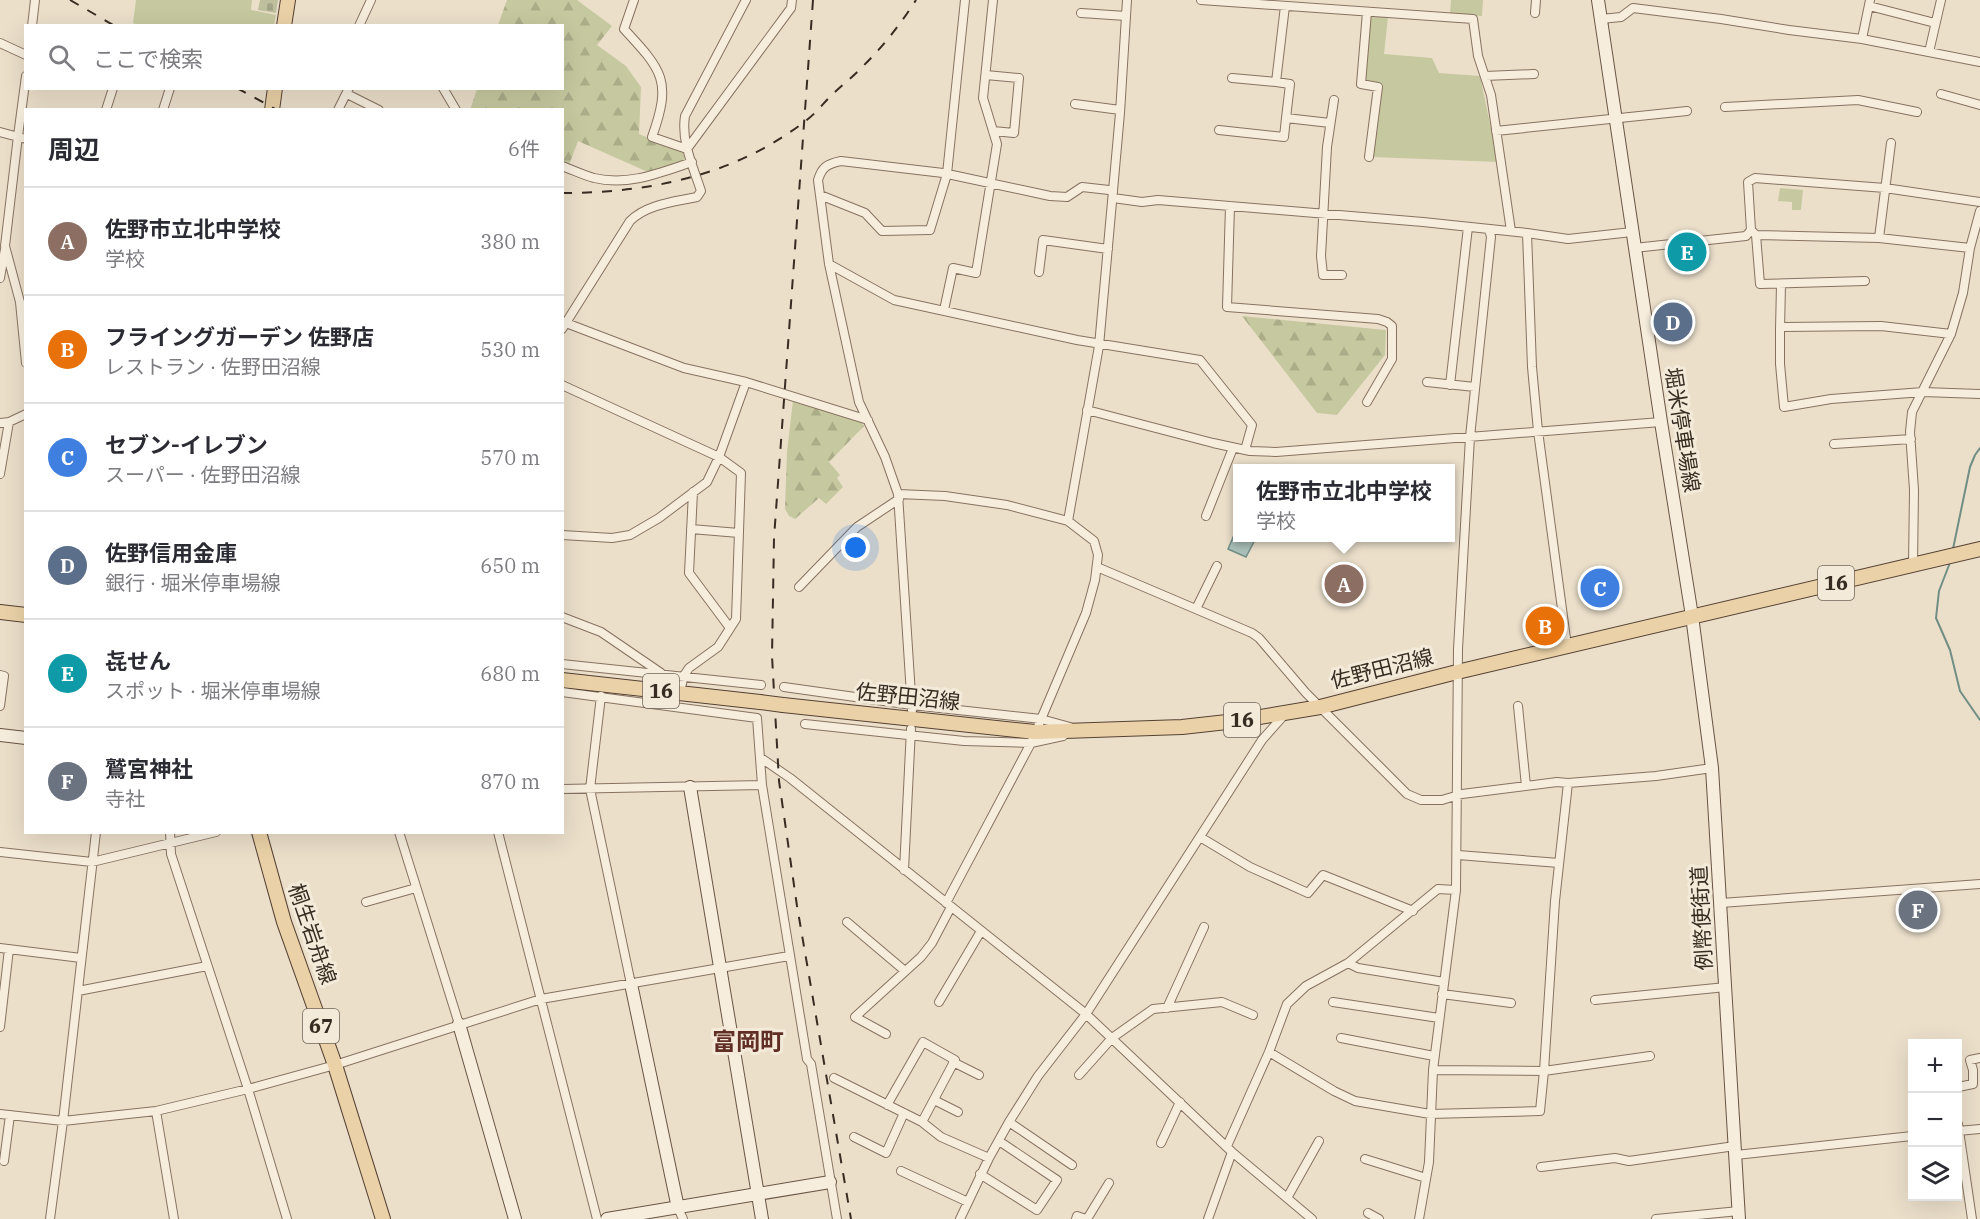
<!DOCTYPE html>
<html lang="ja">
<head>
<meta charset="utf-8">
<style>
	body { margin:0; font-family:"IBM Plex Serif","Noto Sans JP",serif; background:#f2f2f3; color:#2b2b33 }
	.controls { position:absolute; right:18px; bottom:18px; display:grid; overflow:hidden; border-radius:0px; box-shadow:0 6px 24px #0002 }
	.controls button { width:54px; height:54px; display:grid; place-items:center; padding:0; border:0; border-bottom:2px solid #e1e1e2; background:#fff; color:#2b2b33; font:30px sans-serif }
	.you { position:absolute; left:856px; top:548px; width:21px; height:21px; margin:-15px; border:4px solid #fff; border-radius:50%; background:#1a73e8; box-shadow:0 0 0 9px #1a73e833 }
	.badge { display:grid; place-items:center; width:39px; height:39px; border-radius:50%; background:#d93025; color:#fff; font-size:20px; font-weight:700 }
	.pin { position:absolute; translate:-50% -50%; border:3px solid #fff; box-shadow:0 2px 6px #0006 }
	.popup { position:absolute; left:1233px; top:464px; width:222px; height:78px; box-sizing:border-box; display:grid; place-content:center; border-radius:0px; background:#fff; filter:drop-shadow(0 2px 4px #0005); font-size:20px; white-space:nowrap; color:#7c7c81 }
	.popup b { font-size:22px; color:#2b2b33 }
	.popup::after { content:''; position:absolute; left:50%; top:100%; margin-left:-12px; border:12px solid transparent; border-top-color:#fff }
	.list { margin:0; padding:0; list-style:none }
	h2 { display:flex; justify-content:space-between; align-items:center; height:78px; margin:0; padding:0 24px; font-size:26px }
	h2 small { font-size:20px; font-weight:400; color:#7c7c81 }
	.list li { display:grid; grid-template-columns:39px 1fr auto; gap:18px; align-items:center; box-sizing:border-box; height:108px; padding:0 24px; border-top:2px solid #e1e1e2 }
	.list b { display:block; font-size:22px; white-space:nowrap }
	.list p { margin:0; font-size:20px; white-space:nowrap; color:#7c7c81 }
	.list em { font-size:20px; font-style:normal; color:#7c7c81 }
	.icon { flex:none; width:33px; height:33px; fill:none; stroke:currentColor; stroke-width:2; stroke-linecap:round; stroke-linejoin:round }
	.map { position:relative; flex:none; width:1980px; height:1219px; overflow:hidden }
	.search { position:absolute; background:#fff; box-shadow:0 6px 24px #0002; left:24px; top:24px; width:540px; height:66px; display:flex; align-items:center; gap:15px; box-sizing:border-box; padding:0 21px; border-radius:0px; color:#7c7c81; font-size:22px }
	.panel { position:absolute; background:#fff; box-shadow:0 6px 24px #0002; left:24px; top:108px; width:540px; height:726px; border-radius:0px }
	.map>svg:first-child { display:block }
	.grass { fill:#c6c99f }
	.forest { fill:url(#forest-firs) }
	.cemetery { fill:url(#cemetery-stones) }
	.water { fill:#aac0b8; stroke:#718e85; stroke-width:1.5 }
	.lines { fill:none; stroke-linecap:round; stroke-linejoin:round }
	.stream { stroke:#718e85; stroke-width:2 }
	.street-casing { stroke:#877260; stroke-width:10 }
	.secondary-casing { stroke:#695443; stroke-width:14 }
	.primary-casing { stroke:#554134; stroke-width:16 }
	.street { stroke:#f6eddd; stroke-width:8 }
	.secondary { stroke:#f6eddd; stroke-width:12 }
	.primary { stroke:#ead1a7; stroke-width:14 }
	.rail { stroke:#382c22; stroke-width:2; stroke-dasharray:10 10; stroke-linecap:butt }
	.primary-bridge-casing { stroke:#554134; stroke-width:16; stroke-linecap:butt }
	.primary-bridge { stroke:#ead1a7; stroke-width:14 }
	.labels { text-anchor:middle; stroke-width:6; stroke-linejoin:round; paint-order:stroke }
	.shield { fill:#f3ead9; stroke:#706559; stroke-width:1.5 }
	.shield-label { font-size:20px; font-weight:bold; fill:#382c22 }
	.street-label { font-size:21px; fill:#382c22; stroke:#f3ead9 }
	.quarter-label { font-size:24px; font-weight:bold; fill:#612e25; stroke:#f3ead9 }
</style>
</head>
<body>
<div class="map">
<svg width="1980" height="1219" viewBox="0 0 1980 1219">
	<defs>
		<pattern id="forest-firs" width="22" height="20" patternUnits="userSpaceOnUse" patternTransform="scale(1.5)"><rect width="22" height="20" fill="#c6c99f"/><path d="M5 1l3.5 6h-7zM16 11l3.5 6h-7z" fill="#abad89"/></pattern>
		<pattern id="cemetery-stones" width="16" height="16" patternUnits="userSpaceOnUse" patternTransform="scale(1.5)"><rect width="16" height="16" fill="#bdbf9d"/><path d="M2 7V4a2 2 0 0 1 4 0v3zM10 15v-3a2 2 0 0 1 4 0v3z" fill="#a3a487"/></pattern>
	</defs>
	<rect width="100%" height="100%" fill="#ebdfca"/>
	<path class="grass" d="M136 0H252L251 10 276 15 274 25H137L133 23Z
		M1451 0H1483L1482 16 1450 15Z
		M1370 15 1388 17 1384 54 1432 58 1439 73 1480 76 1498 162 1373 157 1380 84 1364 82Z
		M1780 188 1803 190 1801 210H1792V202L1778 201Z"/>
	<path class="forest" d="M507 0H577L612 26 597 45 626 66 641 87 639 134 683 152 685 162 650 173 578 141 569 165 563 163 562 110H470L477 89 562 88V26L498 25Z
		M1242 316 1386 330 1385 355 1337 415 1317 413Z
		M793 400 861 421 864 426 829 462 840 475 837 478 843 487 826 504 819 498 795 519 789 516 785 509 787 452Z"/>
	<path class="cemetery" d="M260 0H278L276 13 258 10Z"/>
	<path class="water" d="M1237 528 1238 538H1256L1246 557 1228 549Z"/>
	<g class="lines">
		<path class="stream" d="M1953 549 1970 467 1975 455 1980 448
			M1951 560 1939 591 1936 618 1950 650 1960 691 1980 720"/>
		<defs>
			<path id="street" d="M634 0 624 29C663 71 672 81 652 137L687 149 791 8 792 0
				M1201 0 1473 19 1478 56 1491 95 1511 231
				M1285 6 1276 82 1290 84 1286 118 1330 123
				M1869 6 1935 23
				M1367 12 1361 84 1378 87 1369 157
				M1081 13 1126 16
				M1535 13 1536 0
				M1601 19 1621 17 1633 8 1721 19 1789 30 1862 39 1980 62
				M32 26 35 0
				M359 26 371 0
				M1862 39 1870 0
				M0 43 26 55
				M1929 52 1941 0
				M986 75 1019 78 1014 133 993 131
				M1485 76 1534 74
				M1232 78 1276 82
				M443 88 456 110
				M347 94 379 110
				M1941 94 1980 105
				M1334 100 1327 147 1321 256 1323 275H1342
				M1075 104 1120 110
				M1725 107 1858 100 1917 112
				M106 110 113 88
				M163 110 170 88
				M338 110 349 88
				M1219 130 1284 137 1286 118
				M1496 131 1687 111
				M0 132 26 139
				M18 136 5 246 20 302 26 363
				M18 136 26 76
				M562 166C573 170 583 175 594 178 629 186 659 173 692 162
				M820 195 865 213 882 231 930 230 947 174 965 0
				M1113 198 1142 202 1158 200 1423 222 1527 233 1568 239 1632 232
				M1230 206 1227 307 1378 319 1387 322 1392 326V359L1367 402
				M1751 230 1756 235 1879 238 1970 248
				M1527 233 1532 367 1538 431 1567 646
				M1756 235 1760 284 1865 281
				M1879 238 1891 143
				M1634 248 1746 236 1751 230 1748 182 1755 178 1885 188 1980 202
				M829 264 894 300 1077 340 1200 360 1252 425 1245 450
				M1039 272 1043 240 1108 249
				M0 278 5 249
				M944 310 953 268 976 273 997 144 983 98 993 0
				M566 323 684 368 746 382 868 420
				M562 329 630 221C647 204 674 202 697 197L701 191C693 166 681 142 685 116L746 0
				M1780 330 1781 284
				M1951 334 1881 326 1782 327 1780 330V364L1784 407 1831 399 1923 392 1980 394
				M1427 382 1475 387
				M562 385 719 457 741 473 736 619 718 647 689 668 683 677 682 684
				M1450 385 1468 227
				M1087 410 1213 443 1250 451 1276 452 1661 422
				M0 423 9 422 26 414
				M1834 444 1911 439
				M0 474 9 422
				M693 492 689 573 730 628
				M898 494 945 496 1007 505 1068 521
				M1206 516 1233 448
				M691 529 739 533
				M562 535 612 538 630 535 659 518 707 482 719 457 746 382
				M1913 566 1914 490 1910 432 1912 412 1951 334 1963 293 1970 248 1980 211
				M1097 567 1252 633 1259 638 1306 693 1407 794 1421 800H1442L1462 794 1557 782 1568 783 1656 776 1712 768
				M799 587 857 527 899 499
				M1196 609 1217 566
				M562 617 601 632 661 673
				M562 664 761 685
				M0 675 4 676 0 706
				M784 687 912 705 1041 719 1070 727
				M562 692 757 718 762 785 807 1059 811 1064 837 1219
				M601 696 590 789 631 984
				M1518 706 1526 786
				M912 710 898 494 885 457 859 402 829 264 818 180C822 167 827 164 841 161L943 173 1050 196 1067 197 1082 187 1109 190 1113 192
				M805 724 964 741 1031 743 1063 736
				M761 758 790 778 1086 1014 1232 1152 1312 1219
				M562 789 762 785
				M170 832 171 854 248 1089 287 1219
				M399 832 459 1024
				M498 832 597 1219
				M1200 837 1250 867 1308 893 1323 875 1413 911
				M0 852 92 862 216 832
				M1458 855 1559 863
				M904 870 911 729
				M366 902 416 888
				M946 903 1031 743 1086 613 1095 580 1098 555 1094 541 1068 521 1099 346 1120 113 1127 0
				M1721 903 1980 884
				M847 922 905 971
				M0 948 81 958
				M1348 963 1358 968 1444 982
				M78 991 207 966
				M1442 994 1511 1003
				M1595 1000 1726 987
				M939 1002 981 931
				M1333 1002 1439 1018
				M1167 1008 1204 927
				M0 1027 9 949
				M886 1034 855 1017 921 957 932 943 951 907
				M1341 1038 1434 1056
				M1269 1052 1334 1091 1355 1101 1430 1114 1540 1111 1544 1071 1555 901 1568 783
				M953 1062 979 1075
				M1433 1070 1544 1071 1650 1056
				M1079 1075 1112 1038 1153 1009 1222 1002 1253 1015
				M834 1078 922 1122 941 1137 989 1158
				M1958 1087 1973 1084V1070L1970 1060 1980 1058
				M934 1100 958 1112
				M887 1105 923 1042 955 1060 922 1122
				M156 1111 174 1219
				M0 1114 63 1121 156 1111 248 1089 335 1065 541 999 789 956
				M1009 1122 1072 1165
				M1958 1124 1972 1219
				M1958 1131 1980 1129
				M854 1137 886 1153 904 1113
				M1161 1143 1180 1102
				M1227 1146 1269 1052 1287 1004 1306 986 1348 963 1438 889 1456 890
				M1736 1155 1912 1136
				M1365 1159 1426 1178
				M4 1161 10 1115
				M1541 1167 1615 1158 1629 1161 1735 1146
				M901 1171 968 1202
				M980 1174 1037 1210 1057 1180 999 1141
				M1287 1198 1319 1141
				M678 1208 683 1219
				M1368 1213 1379 1219
				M50 1219 63 1121 96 832
				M960 1219 989 1158 1009 1122 1038 1076 1086 1014 1262 740 1285 714
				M1076 1219 1077 1216 1086 1219
				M1087 1219 1109 1183
				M1208 1219 1232 1152
				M1419 1219 1429 1162 1433 1070 1456 890 1458 649 1470 437 1491 237 1489 229
				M1656 1219 1739 1211"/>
			<path id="secondary" d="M1598 0 1661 422 1692 616 1712 768 1739 1219
				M0 735 26 738
				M690 787 762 1219
				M631 984 678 1208
				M459 1024 515 1219
				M607 1219 830 1182"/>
			<path id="primary" d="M284 26 288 0
				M272 110 275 88
				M0 612 26 615
				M562 680 760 702
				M783 705 1035 732 1182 727 1236 721 1320 707 1457 672 1980 549
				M259 832 284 922 335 1065 383 1219"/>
		</defs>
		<use href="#street" class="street-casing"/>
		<use href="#secondary" class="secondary-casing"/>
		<use href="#primary" class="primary-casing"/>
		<use href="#street" class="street"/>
		<use href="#secondary" class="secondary"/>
		<use href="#primary" class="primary"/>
		<path class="rail" d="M70 0 115 26
			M813 0 774 538 772 656 779 781 797 906 851 1219
			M237 88 277 110
			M562 193C651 193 737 175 808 119 818 111 825 101 834 93 843 84 853 77 861 68 882 48 900 25 916 0"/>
		<defs>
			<path id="primary-bridge" d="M760 702 783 705"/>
		</defs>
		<use href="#primary-bridge" class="primary-bridge-casing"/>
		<use href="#primary-bridge" class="primary-bridge"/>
	</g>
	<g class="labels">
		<g class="shield">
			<rect x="1818" y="566" width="36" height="34" rx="4.5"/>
			<rect x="643" y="674" width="36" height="34" rx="4.5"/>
			<rect x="1224" y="703" width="36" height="34" rx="4.5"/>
			<rect x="303" y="1009" width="36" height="34" rx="4.5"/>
		</g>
		<g class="shield-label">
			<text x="1836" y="590">16</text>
			<text x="661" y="698">16</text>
			<text x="1242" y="727">16</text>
			<text x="321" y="1033">67</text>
		</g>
		<g class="street-label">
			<text transform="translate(1682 430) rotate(81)" y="7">堀米停車場線</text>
			<text transform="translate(1382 669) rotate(-14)" y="7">佐野田沼線</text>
			<text transform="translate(908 697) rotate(6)" y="7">佐野田沼線</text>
			<text transform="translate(1702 918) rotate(-93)" y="7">例幣使街道</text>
			<text transform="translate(312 934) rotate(71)" y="7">桐生岩舟線</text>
		</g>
		<g class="quarter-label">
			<text x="748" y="1050">富岡町</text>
		</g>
	</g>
</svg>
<div class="controls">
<button>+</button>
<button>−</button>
<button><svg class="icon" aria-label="layers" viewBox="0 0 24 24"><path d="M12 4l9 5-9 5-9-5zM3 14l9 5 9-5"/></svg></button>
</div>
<div class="you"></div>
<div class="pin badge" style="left:1344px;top:584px;background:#8d6e63">A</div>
<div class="popup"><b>佐野市立北中学校</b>学校</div>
<div class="pin badge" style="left:1545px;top:626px;background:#e8710a">B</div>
<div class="pin badge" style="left:1600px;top:588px;background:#3f7fe0">C</div>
<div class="pin badge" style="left:1673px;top:322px;background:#5c6f8a">D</div>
<div class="pin badge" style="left:1687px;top:252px;background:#0f9aa8">E</div>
<div class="pin badge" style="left:1918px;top:910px;background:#6b7280">F</div>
<div class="search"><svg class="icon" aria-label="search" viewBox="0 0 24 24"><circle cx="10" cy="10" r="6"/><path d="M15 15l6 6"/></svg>ここで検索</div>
<section class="panel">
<h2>周辺<small>6件</small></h2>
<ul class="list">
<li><span class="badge" style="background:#8d6e63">A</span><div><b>佐野市立北中学校</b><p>学校</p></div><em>380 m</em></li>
<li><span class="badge" style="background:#e8710a">B</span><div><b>フライングガーデン 佐野店</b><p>レストラン · 佐野田沼線</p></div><em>530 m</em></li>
<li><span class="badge" style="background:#3f7fe0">C</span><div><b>セブン-イレブン</b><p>スーパー · 佐野田沼線</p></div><em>570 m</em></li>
<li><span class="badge" style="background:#5c6f8a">D</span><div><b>佐野信用金庫</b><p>銀行 · 堀米停車場線</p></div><em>650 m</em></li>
<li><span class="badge" style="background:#0f9aa8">E</span><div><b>㐂せん</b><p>スポット · 堀米停車場線</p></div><em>680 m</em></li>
<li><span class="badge" style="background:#6b7280">F</span><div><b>鷲宮神社</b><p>寺社</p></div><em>870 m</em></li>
</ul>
</section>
</div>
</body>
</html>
